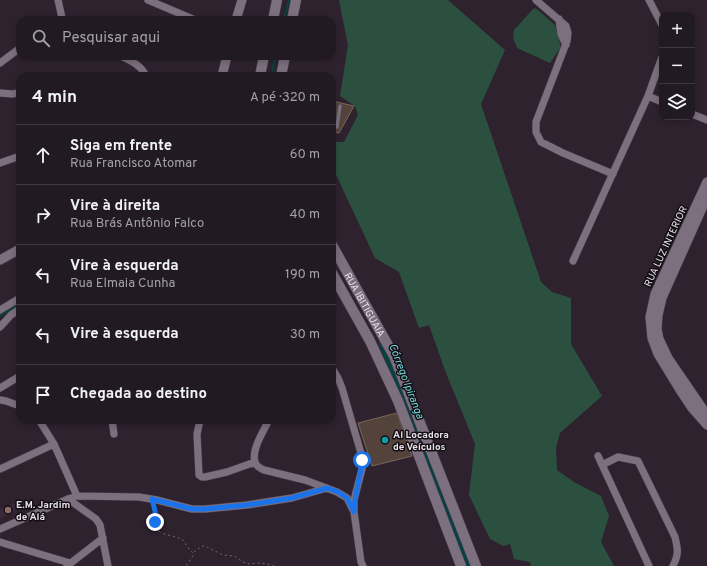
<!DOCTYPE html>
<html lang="pt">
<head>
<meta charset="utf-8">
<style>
	body { margin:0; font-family:Overpass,sans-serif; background:#2a232b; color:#f1f3f6 }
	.controls { position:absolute; right:12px; top:12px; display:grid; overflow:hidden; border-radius:8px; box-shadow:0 2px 6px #0003 }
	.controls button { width:36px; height:36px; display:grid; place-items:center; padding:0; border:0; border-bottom:1px solid #3f3841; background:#221a23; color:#f1f3f6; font:20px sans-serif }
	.stop { position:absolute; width:12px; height:12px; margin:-9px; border:3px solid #1a73e8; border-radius:50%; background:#fff }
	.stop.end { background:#1a73e8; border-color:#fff; box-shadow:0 1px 4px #0008 }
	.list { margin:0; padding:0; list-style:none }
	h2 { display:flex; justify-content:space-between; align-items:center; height:52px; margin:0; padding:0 16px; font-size:17px }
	h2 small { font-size:13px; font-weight:400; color:#a2a1a6 }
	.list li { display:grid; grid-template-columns:26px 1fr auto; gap:12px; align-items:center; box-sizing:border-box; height:60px; padding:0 16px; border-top:1px solid #3f3841 }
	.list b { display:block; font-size:15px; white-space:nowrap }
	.list p { margin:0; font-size:13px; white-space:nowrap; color:#a2a1a6 }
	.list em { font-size:13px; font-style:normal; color:#a2a1a6 }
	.icon { flex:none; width:22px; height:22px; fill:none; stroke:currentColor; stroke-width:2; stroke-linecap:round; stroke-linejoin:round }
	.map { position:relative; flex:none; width:707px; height:566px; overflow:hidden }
	.search { position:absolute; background:#221a23; box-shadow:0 2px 6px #0003; left:16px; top:16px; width:320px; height:44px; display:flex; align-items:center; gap:10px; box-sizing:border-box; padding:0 14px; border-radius:12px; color:#a2a1a6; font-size:15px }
	.panel { position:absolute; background:#221a23; box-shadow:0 2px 6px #0003; left:16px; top:72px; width:320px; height:352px; border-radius:12px }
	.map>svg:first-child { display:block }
	.built { fill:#39293b }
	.green { fill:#2c503f }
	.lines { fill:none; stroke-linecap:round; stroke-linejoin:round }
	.stream { stroke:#064244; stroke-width:2 }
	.canal { stroke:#064244; stroke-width:6 }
	.building { fill:#54433a; stroke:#79665c }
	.service-casing { stroke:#493f4a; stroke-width:4.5 }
	.minor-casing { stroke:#493f4a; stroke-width:8 }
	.tertiary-casing { stroke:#493f4a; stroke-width:10 }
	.secondary-casing { stroke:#493f4a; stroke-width:11 }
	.path { stroke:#736874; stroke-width:1; stroke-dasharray:2 3; stroke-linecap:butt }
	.service { stroke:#7c6f7e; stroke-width:3.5 }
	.minor { stroke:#7c6f7e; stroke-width:7 }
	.tertiary { stroke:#7c6f7e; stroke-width:9 }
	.secondary { stroke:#7c6f7e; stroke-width:10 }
	.route { stroke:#1a73e8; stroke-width:5 }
	.culture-dot { fill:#0f9aa8; stroke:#130e13; stroke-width:1.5 }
	.education-dot { fill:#8d6e63; stroke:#130e13; stroke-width:1.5 }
	.labels { text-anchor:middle; stroke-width:3; stroke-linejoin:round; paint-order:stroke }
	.street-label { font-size:10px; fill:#eae2eb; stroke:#130e13 }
	.poi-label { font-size:10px; font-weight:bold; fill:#eae2eb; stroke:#130e13; text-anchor:start }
	.water-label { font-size:11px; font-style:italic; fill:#6edade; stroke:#130e13 }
</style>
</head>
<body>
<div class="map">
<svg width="707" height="566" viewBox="0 0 707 566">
	<rect width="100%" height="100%" fill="#2e222f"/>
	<path class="built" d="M13 503 16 511 0 519V509Z"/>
	<path class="green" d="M339 0H448L505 50 481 104 541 282 552 292 571 298V344L602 396 560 433 556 448 557 470 574 482 601 496 609 516 601 542 614 566H531L530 562 514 559 510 544 503 546 490 539 469 495 475 444 446 373 429 325 419 328 399 272 375 258 332 166V142H344L358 115 355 106 340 96 348 45Z
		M534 8 538 10 556 26 559 40 561 47 550 63 517 48 513 38 514 30Z"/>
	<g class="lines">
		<path class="stream" d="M284 20 289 0
			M272 76 275 56
			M0 316 20 304"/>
		<path class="canal" d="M382 344 439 488 468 566"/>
	</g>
	<path class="building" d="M332 101 354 106 339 133 332 132Z
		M397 413 412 456 372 466 358 423Z"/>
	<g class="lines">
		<defs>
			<path id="service" d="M332 127H337L340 106"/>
			<path id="minor" d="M58 0 62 18 63 20
				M148 0 195 20
				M536 0 566 26 568 33 567 41 536 122V132L541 142 563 153 613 174
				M649 0 662 25
				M559 19 561 34 566 45
				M121 56C131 61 141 65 146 76
				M0 63 20 48
				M0 93 13 94 20 92
				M648 96 662 102
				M692 114 707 120
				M0 163 20 156
				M573 261 648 96 662 57
				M0 310 20 298
				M0 327 11 315 20 309
				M332 368 338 378 342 388 363 460 362 469 354 500V512L361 562 363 566
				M0 388 20 376
				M0 400 6 401 20 406
				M39 420 54 444 77 496
				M112 420 114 434
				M200 420 197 434 199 475 202 477H205L227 472 255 462
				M269 420C264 430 251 450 255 462 256 466 260 468 264 470L305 480 337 492 347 498 353 510
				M598 456 649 566
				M602 465 618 457 638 461 675 537C678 550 679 554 673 566
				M0 469 54 444
				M68 499 96 519 100 525 108 566
				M0 529 68 499 77 496 139 497 157 500 184 507 192 509H205L247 505 292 498 327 488
				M0 542 70 563
				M67 566 103 538"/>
			<path id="tertiary" d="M236 20 242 0
				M222 76 227 56
				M707 182 655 294 650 317 652 338 658 354 680 390 692 408 707 425
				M707 197 662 298 658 315 657 329 659 339 668 358 707 415
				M0 260 20 249"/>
			<g id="secondary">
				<path d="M273 20 277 0"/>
				<path d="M292 20 296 0"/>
				<path d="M260 76 264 56"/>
				<path d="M281 76 285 56"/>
				<path id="s1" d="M332 245 394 356 476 566"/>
				<path d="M332 273 370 341 398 401 461 566"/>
			</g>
		</defs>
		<use href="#service" class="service-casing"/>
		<use href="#minor" class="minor-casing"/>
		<use href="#tertiary" class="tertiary-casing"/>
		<use href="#secondary" class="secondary-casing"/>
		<path class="path" d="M154 507C156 517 153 526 161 533L182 539 189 549 193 553V556L186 566
			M194 552 202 546H205L223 555 234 556 243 562 249 564 258 563 267 564 274 566"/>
		<use href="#service" class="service"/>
		<use href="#minor" class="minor"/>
		<use href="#tertiary" class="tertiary"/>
		<use href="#secondary" class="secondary"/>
	</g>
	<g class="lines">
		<path class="route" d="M155 522V511L152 499 192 509H205L247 505 292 498 327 488 338 492 347 498 354 512C354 494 361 478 362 460"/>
	</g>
	<circle class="culture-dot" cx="385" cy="440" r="4"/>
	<circle class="education-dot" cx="8" cy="510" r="4"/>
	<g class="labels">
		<g class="street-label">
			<text transform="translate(665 246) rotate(-65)" y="4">RUA LUZ INTERIOR</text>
			<text dy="4" stroke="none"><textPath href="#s1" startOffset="68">RUA IBITIGUAIA</textPath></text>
		</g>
		<g class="poi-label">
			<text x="393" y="438">Al Locadora<tspan x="393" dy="12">de Veículos</tspan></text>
			<text x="16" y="508">E.M. Jardim<tspan x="16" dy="12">de Alá</tspan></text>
		</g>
		<g class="water-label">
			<text transform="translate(407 381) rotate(69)" y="4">Córrego Ipiranga</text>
		</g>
	</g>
</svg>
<div class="controls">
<button>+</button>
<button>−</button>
<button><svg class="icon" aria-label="layers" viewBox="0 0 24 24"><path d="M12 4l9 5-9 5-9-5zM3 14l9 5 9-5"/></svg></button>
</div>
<div class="stop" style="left:362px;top:460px"></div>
<div class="stop end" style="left:155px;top:522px"></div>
<div class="search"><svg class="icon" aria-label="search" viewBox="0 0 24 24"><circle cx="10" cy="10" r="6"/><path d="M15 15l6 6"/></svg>Pesquisar aqui</div>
<section class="panel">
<h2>4 min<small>A pé · 320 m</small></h2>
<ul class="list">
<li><svg class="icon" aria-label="ahead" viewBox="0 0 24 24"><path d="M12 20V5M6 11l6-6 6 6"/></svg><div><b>Siga em frente</b><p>Rua Francisco Atomar</p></div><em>60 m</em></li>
<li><svg class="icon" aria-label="right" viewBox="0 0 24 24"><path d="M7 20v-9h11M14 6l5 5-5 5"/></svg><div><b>Vire à direita</b><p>Rua Brás Antônio Falco</p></div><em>40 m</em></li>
<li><svg class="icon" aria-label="left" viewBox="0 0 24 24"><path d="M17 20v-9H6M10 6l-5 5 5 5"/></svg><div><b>Vire à esquerda</b><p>Rua Elmaia Cunha</p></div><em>190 m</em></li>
<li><svg class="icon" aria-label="left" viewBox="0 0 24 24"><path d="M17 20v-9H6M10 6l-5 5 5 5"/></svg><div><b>Vire à esquerda</b></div><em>30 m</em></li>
<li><svg class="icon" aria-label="arrive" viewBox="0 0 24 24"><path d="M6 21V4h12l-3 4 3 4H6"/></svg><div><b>Chegada ao destino</b></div></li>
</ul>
</section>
</div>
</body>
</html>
